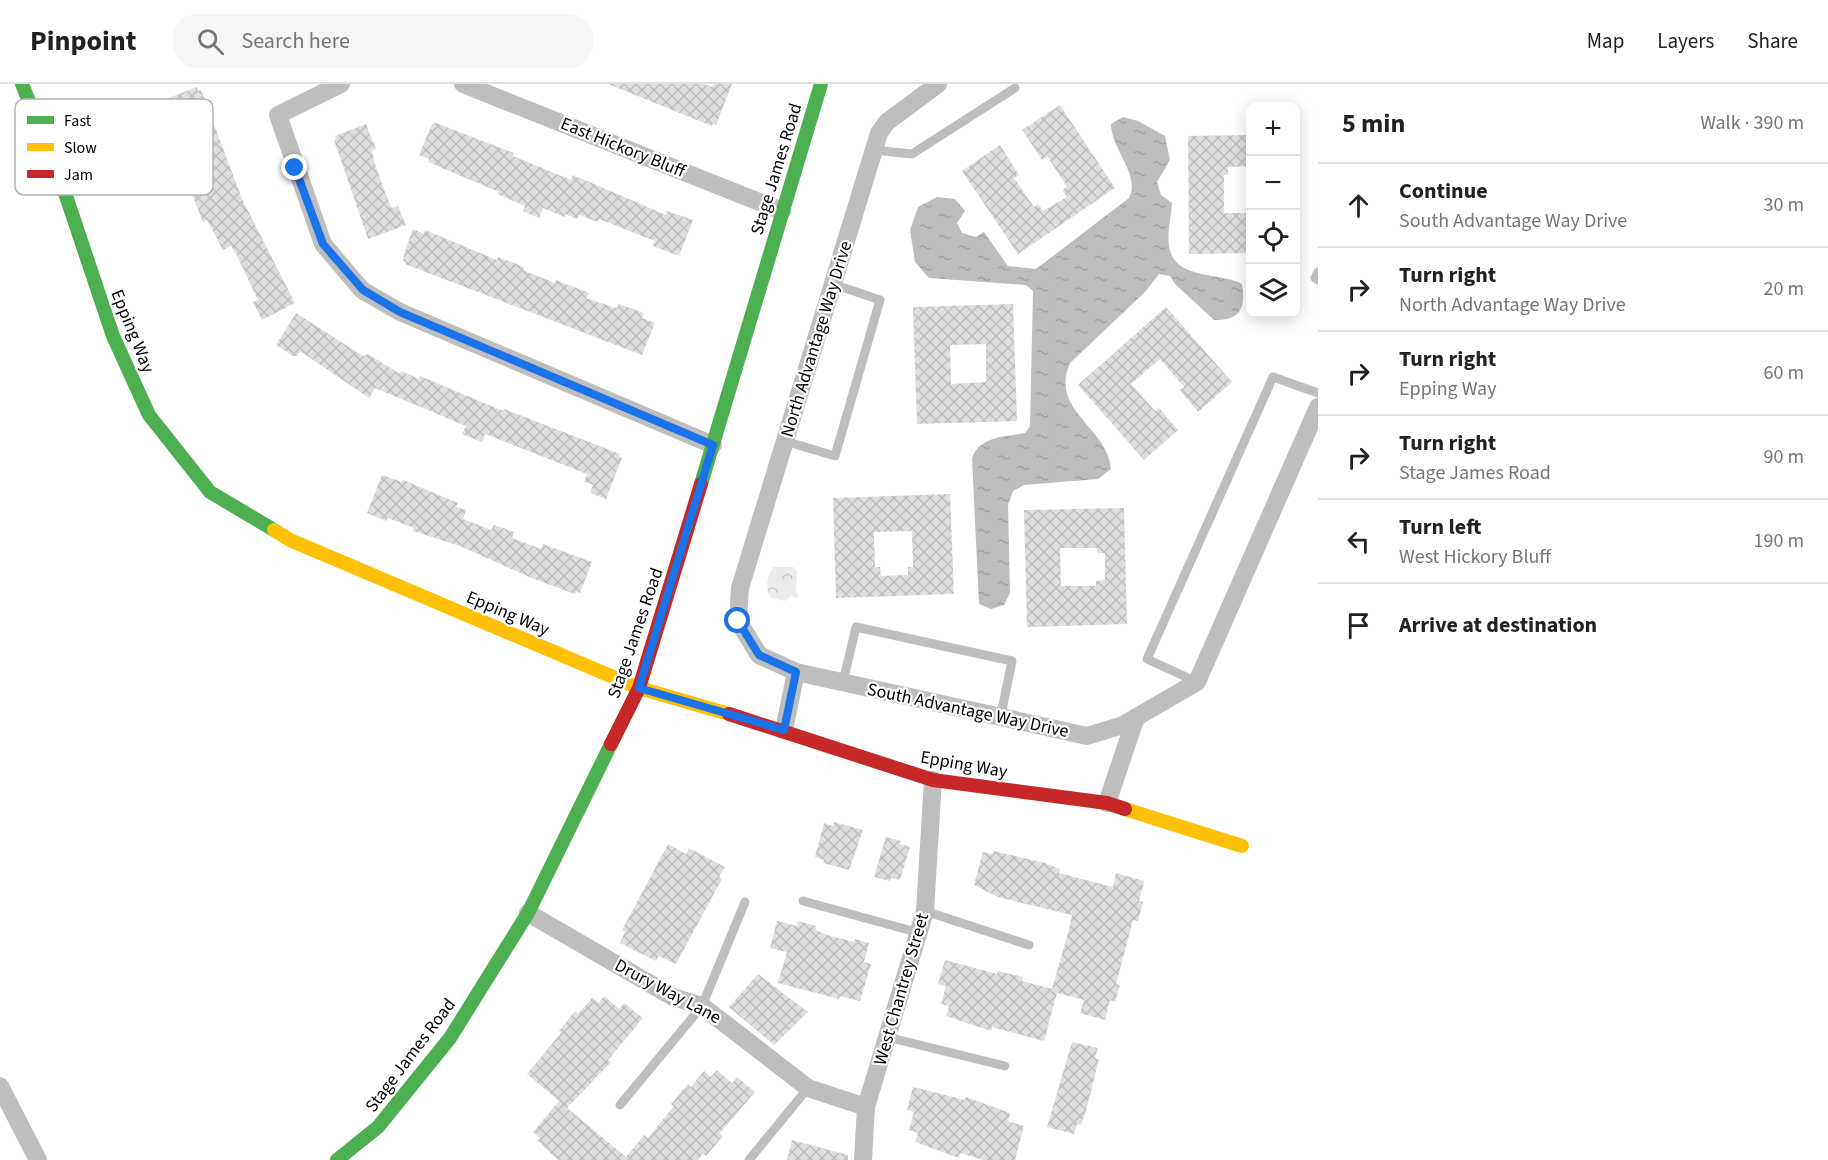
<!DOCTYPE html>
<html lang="en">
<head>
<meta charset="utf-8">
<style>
	body { margin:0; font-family:"Source Sans 3",sans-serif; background:#f6f6f6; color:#222 }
	.controls { position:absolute; right:18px; top:18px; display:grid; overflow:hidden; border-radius:12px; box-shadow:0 3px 15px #0003 }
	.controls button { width:54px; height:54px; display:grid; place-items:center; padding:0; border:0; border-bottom:2px solid #e0e0e0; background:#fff; color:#222; font:30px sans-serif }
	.stop { position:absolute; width:18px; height:18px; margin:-14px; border:4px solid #1a73e8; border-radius:50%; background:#fff }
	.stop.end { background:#1a73e8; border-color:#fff; box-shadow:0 2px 6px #0008 }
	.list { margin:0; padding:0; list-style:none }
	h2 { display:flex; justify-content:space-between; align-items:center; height:78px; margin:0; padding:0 24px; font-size:26px }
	h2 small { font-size:20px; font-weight:400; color:#767676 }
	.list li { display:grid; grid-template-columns:39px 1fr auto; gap:18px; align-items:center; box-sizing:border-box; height:84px; padding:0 24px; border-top:2px solid #e0e0e0 }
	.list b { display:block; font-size:22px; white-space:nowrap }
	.list p { margin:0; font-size:20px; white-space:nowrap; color:#767676 }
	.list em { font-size:20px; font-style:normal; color:#767676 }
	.icon { flex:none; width:33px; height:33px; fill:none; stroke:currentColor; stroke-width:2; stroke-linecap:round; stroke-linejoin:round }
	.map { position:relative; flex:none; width:1318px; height:1076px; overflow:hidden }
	header { display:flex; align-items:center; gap:36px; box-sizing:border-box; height:84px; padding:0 30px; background:#fff; border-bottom:2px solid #e0e0e0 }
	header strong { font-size:28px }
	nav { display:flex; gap:33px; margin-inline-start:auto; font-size:21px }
	.search { width:420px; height:54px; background:#f6f6f6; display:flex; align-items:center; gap:15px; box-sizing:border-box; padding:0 21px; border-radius:24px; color:#767676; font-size:22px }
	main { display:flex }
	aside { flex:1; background:#fff }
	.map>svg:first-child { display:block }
	.forest { fill:url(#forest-crowns) }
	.water { fill:url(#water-ripples) }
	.building { fill:url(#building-cross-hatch); fill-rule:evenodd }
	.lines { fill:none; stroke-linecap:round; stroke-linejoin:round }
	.lane { stroke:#bebebe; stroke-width:9 }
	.street { stroke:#bebebe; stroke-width:18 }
	.fast { stroke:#4caf50; stroke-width:14 }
	.slow { stroke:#ffc107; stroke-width:14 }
	.jam { stroke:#c62828; stroke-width:14 }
	.route { stroke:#1a73e8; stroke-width:8 }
	.labels { text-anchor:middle; stroke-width:4.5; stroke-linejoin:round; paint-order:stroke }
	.street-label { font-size:18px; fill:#000; stroke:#fff }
	.key { fill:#fff; stroke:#b2b2b2; stroke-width:1.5 }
	.key-label { font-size:16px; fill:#000 }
</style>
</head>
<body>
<header>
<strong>Pinpoint</strong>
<div class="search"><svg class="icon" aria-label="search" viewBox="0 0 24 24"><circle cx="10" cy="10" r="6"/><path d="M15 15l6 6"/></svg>Search here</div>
<nav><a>Map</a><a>Layers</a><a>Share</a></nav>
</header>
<main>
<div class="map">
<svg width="1318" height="1076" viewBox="0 0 1318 1076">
	<defs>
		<pattern id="forest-crowns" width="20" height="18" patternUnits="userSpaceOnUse" patternTransform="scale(1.5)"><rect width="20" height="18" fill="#ebebeb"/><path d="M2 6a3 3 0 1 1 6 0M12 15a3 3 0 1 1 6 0" fill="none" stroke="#c8c8c8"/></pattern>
		<pattern id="water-ripples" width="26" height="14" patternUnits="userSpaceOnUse" patternTransform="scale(1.5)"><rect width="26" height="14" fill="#bdbdbd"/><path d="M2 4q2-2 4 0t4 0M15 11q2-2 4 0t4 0" fill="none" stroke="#a1a1a1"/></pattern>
		<pattern id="building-cross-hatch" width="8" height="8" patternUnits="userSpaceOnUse" patternTransform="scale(1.5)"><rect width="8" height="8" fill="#dedede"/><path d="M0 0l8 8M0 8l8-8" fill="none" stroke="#bdbdbd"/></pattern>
	</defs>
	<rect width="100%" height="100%" fill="#fff"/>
	<path class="forest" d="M774 483H793L797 487 796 507 799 512 795 515 792 511 785 517 770 513C765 504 767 490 774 483Z"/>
	<path class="water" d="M1123 33 1138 37 1165 52 1170 76 1157 98 1161 111 1172 119C1171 133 1166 153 1170 166 1177 196 1221 188 1242 200 1246 224 1240 237 1214 236L1175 200 1170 192 1159 190 1145 208 1070 279C1049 327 1107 342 1111 385L1098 395 1024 401 1013 407 1008 421 1010 509 1004 521 991 525 979 520 972 374C980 352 1003 353 1025 349L1030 342 1033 207 1026 201 929 194 915 178 910 146 918 123 937 113 955 115 965 127 957 139 962 149 976 153 984 148 1008 182 1036 185 1129 114C1141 91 1111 65 1111 40Z"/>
	<path class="building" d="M608 0H704L712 3 713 0H732L716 41 713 39 712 42Z
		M197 3 198 7 201 6 242 115 295 219 262 236 253 218 258 216 237 172 231 162 223 166 207 136 203 138 190 105 189 98 193 97 168 25 170 24 166 15Z
		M1060 21 1115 104 1018 170 962 87 1000 61 1019 91 1014 94 1034 123 1038 120 1043 127 1067 113 1062 106 1067 103 1047 72 1042 76 1022 46Z
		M436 39 514 69 513 72 571 96 573 91 666 131 667 127 693 136 679 172 653 162 655 157 599 135 598 138 579 131 577 135 565 130 564 133 543 124 539 134 523 127 525 122 497 110 499 108 428 78 429 75 419 71 432 40Z
		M366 40 376 65 372 67 375 80 386 111 392 124 398 122 406 141 368 155 334 56 336 55 335 52Z
		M1251 51V82L1228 83V91H1224V129H1251V169L1189 170 1188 52Z
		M413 145 424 150 425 146 497 176 498 173 524 183 523 186 555 199 556 196 589 209 586 214 613 223 617 224 619 220 644 229 642 234 655 239 642 271 405 180 406 178 403 177 405 167Z
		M1013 220 1017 337 917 340 913 223ZM986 260V298L951 300 950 261Z
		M1166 223 1232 298 1198 328 1180 306 1184 303 1160 275 1131 300 1155 327 1159 324 1178 346 1144 376 1078 301Z
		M296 229 363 272 368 270 400 290 401 287 419 295 420 292 503 327 504 325 620 370 619 372 622 374 606 415 590 409 593 401 584 397 587 390 485 350 482 358 462 350 466 342 375 304 369 314 300 267 297 272H293L276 261Z
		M382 391 402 398 403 396 458 419 456 423 466 426 463 435 491 446 494 441 514 448 512 454 541 465 543 460 592 478 580 509 576 508 575 510 534 495 460 462 413 447 414 444 388 434 386 437 367 429Z
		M950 410 954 510 836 514 833 414ZM912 447 913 483H908V491L881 492 880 483H875L874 448Z
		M1124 424 1127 540 1027 543 1024 426ZM1060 464H1097V469H1105V496L1096 497V502H1061Z
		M834 738 863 746 849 786 823 779 824 776 815 773 824 739 833 742Z
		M886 753 901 757 900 760 910 763 900 796 891 794 890 797 874 793Z
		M668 760 686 770 689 764 725 783 719 793 722 795 676 880 659 872 656 877 620 859 625 848 622 846Z
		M994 767 1045 779 1060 785 1059 789 1113 803 1116 789 1144 797 1139 817 1143 818 1138 837 1133 836 1116 900 1120 901 1115 918 1110 916 1105 936 1080 929 1084 916 1057 909 1044 957 992 943 991 947 946 932 949 922 941 920 946 902 938 900 945 876 997 890 998 887 1023 893 1022 897 1052 905 1068 849 1072 831 998 813 974 801 983 768 993 770Z
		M777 837 797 842 798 837 816 842V846L827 851 854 858 855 855 869 859 864 878 871 880 860 917 840 912 839 915 778 899 787 868 770 864Z
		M758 890 808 928 774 961 729 923Z
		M604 912 619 925 624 919 643 934 608 976 611 978 567 1024 626 1073 644 1051 648 1054 674 1022 671 1020 688 1000 691 1003 704 987 711 993 717 986 732 999 737 993 755 1008 720 1049 723 1052 706 1072 703 1070 698 1076H558L538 1057 540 1054 533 1048 559 1017 527 990 561 949 559 947 575 927 578 930 592 914 599 919Z
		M1072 958 1098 964 1095 974 1099 975 1086 1027 1081 1041 1077 1040 1074 1050 1047 1043Z
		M913 1003 965 1016 966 1013 1010 1029 1008 1037 1024 1042 1015 1076H984L960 1069 959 1074 915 1058 918 1049 909 1046 914 1028 907 1026Z
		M792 1056 848 1071V1076H787Z"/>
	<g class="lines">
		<path class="lane" d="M874 66 912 70 1015 4
			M1318 188 1315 194 1318 196
			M785 357 835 372 880 216 833 200
			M843 598 856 543 1012 577 1001 631
			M1197 598 1147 575 1273 293 1318 309
			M803 817 916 848
			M925 827 1029 861
			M887 953 1005 982
			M620 1021 702 922 745 818
			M749 1076 808 1004"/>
		<path class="street" d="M341 0 278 31 323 160 362 206 400 228 713 361
			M463 0 782 127
			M938 0 887 38 879 49 740 504 738 537 759 571 796 588 1087 652 1123 641 1197 598 1318 323
			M784 646 796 588
			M1107 719 1136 633
			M528 829 673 913 702 922 808 1004 866 1023
			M0 1002 38 1076
			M863 1076 866 1023 925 827 933 696"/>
		<path class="fast" d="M22 0 59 91 113 252 149 331 210 408 274 446
			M701 400 821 0
			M337 1076 378 1043 450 954 528 829 611 660"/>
		<path class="slow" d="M274 446 290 456 639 604 729 630
			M1125 725 1242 762"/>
		<path class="jam" d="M729 630 933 696 1107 719 1125 725
			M611 660 639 604 701 400"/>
	</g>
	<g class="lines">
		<path class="route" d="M295 84 323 160 363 206 400 228 713 361 639 604 784 646 796 588 759 571 738 537"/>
	</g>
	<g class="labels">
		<g class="street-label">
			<text transform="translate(623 63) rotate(22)" y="6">East Hickory Bluff</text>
			<text transform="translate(776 85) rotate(-73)" y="6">Stage James Road</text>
			<text transform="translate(133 247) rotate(68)" y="6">Epping Way</text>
			<text transform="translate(816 255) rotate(-73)" y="6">North Advantage Way Drive</text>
			<text transform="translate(508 529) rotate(23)" y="6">Epping Way</text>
			<text transform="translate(635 549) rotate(-71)" y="6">Stage James Road</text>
			<text transform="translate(968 626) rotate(12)" y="6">South Advantage Way Drive</text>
			<text transform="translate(964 680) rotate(10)" y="6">Epping Way</text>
			<text transform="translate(901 905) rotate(-74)" y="6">West Chantrey Street</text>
			<text transform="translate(668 907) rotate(28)" y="6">Drury Way Lane</text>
			<text transform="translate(410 971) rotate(-53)" y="6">Stage James Road</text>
		</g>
	</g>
	<rect x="15" y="15" width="198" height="96" rx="9" class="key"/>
	<rect x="27" y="32" width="27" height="8" fill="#4caf50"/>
	<rect x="27" y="59" width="27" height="8" fill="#ffc107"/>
	<rect x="27" y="86" width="27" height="8" fill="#c62828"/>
	<g class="key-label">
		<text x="64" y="42">Fast</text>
		<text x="64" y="69">Slow</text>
		<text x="64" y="96">Jam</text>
	</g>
</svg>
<div class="controls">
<button>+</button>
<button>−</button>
<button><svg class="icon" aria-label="locate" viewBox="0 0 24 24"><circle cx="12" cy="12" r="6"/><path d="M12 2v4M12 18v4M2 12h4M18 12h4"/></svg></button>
<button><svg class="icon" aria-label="layers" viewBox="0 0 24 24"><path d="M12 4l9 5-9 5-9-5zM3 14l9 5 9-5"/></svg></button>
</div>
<div class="stop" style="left:738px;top:537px"></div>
<div class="stop end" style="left:295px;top:84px"></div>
</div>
<aside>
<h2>5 min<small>Walk · 390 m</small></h2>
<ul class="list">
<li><svg class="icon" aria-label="ahead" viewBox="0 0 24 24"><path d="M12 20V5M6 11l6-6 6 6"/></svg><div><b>Continue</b><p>South Advantage Way Drive</p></div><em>30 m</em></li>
<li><svg class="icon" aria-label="right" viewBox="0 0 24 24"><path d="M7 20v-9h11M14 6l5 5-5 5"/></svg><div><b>Turn right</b><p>North Advantage Way Drive</p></div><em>20 m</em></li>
<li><svg class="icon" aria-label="right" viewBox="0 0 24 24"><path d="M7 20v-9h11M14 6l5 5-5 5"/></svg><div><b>Turn right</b><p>Epping Way</p></div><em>60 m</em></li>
<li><svg class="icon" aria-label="right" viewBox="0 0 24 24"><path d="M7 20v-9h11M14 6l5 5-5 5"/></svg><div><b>Turn right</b><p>Stage James Road</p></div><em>90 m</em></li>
<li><svg class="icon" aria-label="left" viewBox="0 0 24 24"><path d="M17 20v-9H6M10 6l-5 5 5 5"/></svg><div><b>Turn left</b><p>West Hickory Bluff</p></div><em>190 m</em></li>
<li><svg class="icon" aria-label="arrive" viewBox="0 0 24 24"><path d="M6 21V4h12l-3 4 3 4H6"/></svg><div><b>Arrive at destination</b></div></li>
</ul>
</aside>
</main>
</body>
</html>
